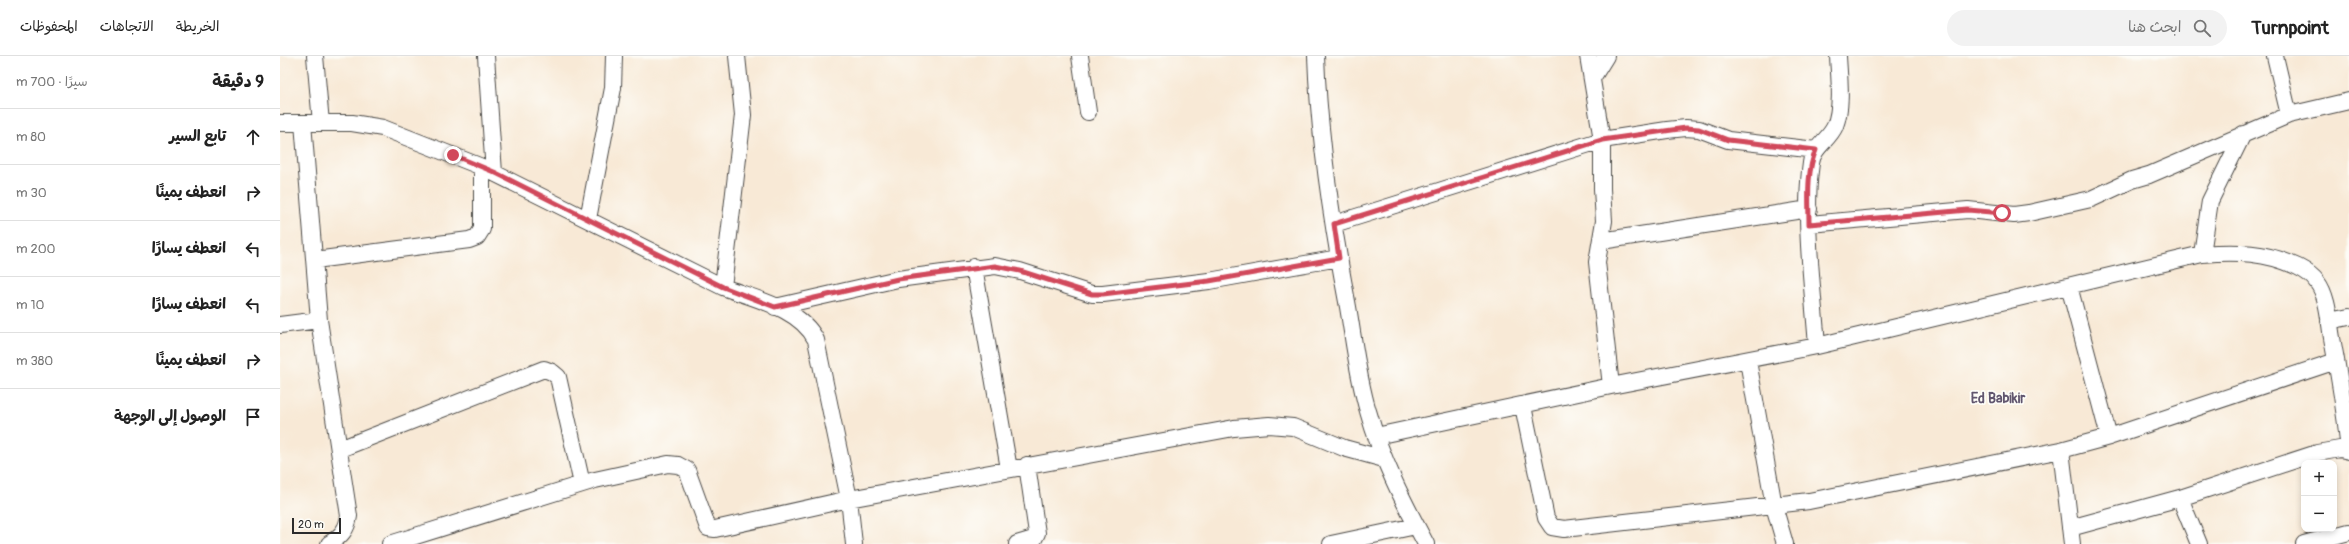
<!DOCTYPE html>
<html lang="ar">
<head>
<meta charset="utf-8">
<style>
	body { margin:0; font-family:Pangolin,"Playpen Sans Arabic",sans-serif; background:#f2f2f2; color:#222; direction:rtl }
	.controls { position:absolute; right:12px; bottom:12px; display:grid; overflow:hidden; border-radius:8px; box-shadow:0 2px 6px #0003 }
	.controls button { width:36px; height:36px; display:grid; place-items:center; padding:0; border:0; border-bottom:1px solid #e0e0e0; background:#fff; color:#222; font:20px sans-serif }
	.scale { position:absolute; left:12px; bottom:10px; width:49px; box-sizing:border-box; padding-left:4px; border:2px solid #2b2b2b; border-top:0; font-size:11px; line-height:14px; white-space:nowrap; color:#2b2b2b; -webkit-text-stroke:3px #fdfcf7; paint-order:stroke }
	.stop { position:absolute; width:12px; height:12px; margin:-9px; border:3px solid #d1495b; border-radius:50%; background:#fff }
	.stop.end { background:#d1495b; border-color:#fff; box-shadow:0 1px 4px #0008 }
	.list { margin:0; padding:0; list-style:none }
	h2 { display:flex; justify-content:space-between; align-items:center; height:52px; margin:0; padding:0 16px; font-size:17px }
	h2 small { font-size:13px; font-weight:400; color:#767676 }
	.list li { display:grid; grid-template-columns:26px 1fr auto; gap:12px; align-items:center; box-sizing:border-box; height:56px; padding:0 16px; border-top:1px solid #e0e0e0 }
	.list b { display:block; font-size:15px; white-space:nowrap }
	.list em { font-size:13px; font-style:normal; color:#767676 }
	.icon { flex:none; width:22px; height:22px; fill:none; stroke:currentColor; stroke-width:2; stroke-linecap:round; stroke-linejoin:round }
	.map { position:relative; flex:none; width:2069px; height:488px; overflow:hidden; direction:ltr }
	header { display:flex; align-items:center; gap:24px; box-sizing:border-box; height:56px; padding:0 20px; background:#fff; border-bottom:1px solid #e0e0e0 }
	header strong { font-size:19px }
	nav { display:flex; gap:22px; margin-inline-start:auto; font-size:14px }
	.search { width:280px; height:36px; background:#f2f2f2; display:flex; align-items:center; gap:10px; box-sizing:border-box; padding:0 14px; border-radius:22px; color:#767676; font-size:15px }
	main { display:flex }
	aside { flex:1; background:#fff }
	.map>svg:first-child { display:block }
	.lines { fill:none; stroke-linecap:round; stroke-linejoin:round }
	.minor-casing { stroke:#4a4845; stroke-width:18 }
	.minor { stroke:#fff; stroke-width:16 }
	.route { stroke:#d1495b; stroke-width:5 }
	.labels { text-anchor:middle; stroke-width:3.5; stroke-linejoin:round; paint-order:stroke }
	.quarter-label { font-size:14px; font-weight:bold; fill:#61566f; stroke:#fdfcf7 }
</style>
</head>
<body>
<header>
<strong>Turnpoint</strong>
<div class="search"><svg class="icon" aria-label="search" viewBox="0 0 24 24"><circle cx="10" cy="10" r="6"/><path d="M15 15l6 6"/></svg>ابحث هنا</div>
<nav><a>الخريطة</a><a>الاتجاهات</a><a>المحفوظات</a></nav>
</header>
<main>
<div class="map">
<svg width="2069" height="488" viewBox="0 0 2069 488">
	<rect width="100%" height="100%" fill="#fdfcf7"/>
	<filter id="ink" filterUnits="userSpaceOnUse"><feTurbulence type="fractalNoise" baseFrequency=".025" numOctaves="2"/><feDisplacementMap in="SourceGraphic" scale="8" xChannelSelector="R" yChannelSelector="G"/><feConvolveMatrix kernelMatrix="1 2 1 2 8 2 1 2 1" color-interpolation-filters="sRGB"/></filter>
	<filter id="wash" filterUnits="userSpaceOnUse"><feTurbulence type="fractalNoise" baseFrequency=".012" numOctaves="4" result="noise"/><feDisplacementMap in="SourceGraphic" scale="16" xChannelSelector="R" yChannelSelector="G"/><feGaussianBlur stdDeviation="0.9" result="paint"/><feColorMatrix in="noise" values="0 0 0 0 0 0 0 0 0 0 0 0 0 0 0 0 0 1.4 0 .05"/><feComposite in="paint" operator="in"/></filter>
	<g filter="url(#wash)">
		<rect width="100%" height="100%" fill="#f8e9d6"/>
	</g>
	<g filter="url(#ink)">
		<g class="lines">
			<defs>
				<path id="minor" d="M35 0 41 67
					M206 0 214 117
					M800 0 808 56
					M1036 0C1039 85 1052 168 1068 251 1074 286 1078 322 1088 355 1101 402 1123 445 1146 488
					M1308 0 1322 84V133L1324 165 1317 206 1331 330
					M1995 0 2009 59
					M1313 21 1326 0
					M0 67H72L103 72 202 111 443 231C475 243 520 252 536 284L569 443 574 488
					M23 67 39 264 69 460C67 474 61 480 49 488
					M308 163 333 32 334 0
					M1054 168 1322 84 1387 74 1406 72 1419 73 1448 84 1536 94
					M1529 168 1688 154 1734 159 1749 157 1811 143 1852 124 1869 119 2009 59 2069 45
					M1321 185 1529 153
					M1922 198 1930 145 1963 78
					M35 204 189 184 197 181 202 173V111
					M694 211 729 413
					M1789 230 1829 381
					M443 231 463 59 457 0
					M495 251 618 223 715 210 740 215 812 238H823L929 225 1059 202
					M2049 265 2069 261
					M0 269 39 264
					M1537 290C1533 234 1523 162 1531 107 1533 91 1549 84 1555 70 1563 49 1559 21 1558 0
					M1468 305 1494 450 1505 488
					M1243 350 1266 462 1272 471 1284 473 1529 445 1781 394 1829 381 2056 305
					M1096 380 1331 330 1537 290 1922 198C1956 195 1987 196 2018 211 2024 214 2033 220 2037 226 2048 240 2049 265 2052 282 2059 319 2065 356 2069 393
					M60 393 264 313 272 316 278 321 302 428
					M1781 394 1792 488
					M1900 442 1919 488
					M1790 472 1900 442 2037 397 2060 393 2069 395
					M110 488 315 424 388 408 398 409 407 414 428 472 435 473 569 443 954 372 989 369 1013 371 1064 392 1104 403
					M737 488 754 483 757 477 747 409
					M1051 488 1136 470
					M2024 488 2069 476"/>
			</defs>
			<use href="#minor" class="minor-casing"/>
			<use href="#minor" class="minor"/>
		</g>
	</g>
	<g class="lines" filter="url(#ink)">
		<path class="route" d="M173 99 214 116 443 231 495 251 618 223 715 210 740 215 812 238H823L929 225 1059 202 1054 168 1322 84 1406 72 1419 73 1448 84 1536 94C1526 117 1529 144 1529 168L1688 154 1722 157"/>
	</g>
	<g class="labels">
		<g class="quarter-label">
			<text x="1718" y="347">Ed Babikir</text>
		</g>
	</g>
</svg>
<div class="controls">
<button>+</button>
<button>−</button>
</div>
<div class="scale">20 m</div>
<div class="stop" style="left:1722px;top:157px"></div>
<div class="stop end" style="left:173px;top:99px"></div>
</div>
<aside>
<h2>9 دقيقة<small>سيرًا · 700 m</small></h2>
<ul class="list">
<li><svg class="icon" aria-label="ahead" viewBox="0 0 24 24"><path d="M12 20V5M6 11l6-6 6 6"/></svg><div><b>تابع السير</b></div><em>80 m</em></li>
<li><svg class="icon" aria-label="right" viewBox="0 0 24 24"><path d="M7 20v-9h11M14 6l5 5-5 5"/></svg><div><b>انعطف يمينًا</b></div><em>30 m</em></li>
<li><svg class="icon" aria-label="left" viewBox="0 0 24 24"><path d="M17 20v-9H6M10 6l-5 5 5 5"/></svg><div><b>انعطف يسارًا</b></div><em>200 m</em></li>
<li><svg class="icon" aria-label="left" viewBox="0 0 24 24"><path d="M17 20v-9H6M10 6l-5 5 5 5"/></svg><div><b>انعطف يسارًا</b></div><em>10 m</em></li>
<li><svg class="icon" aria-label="right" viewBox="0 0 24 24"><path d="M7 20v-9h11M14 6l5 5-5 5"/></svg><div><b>انعطف يمينًا</b></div><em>380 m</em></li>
<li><svg class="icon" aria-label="arrive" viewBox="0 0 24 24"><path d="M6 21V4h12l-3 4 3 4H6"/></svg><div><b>الوصول إلى الوجهة</b></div></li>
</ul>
</aside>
</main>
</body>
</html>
